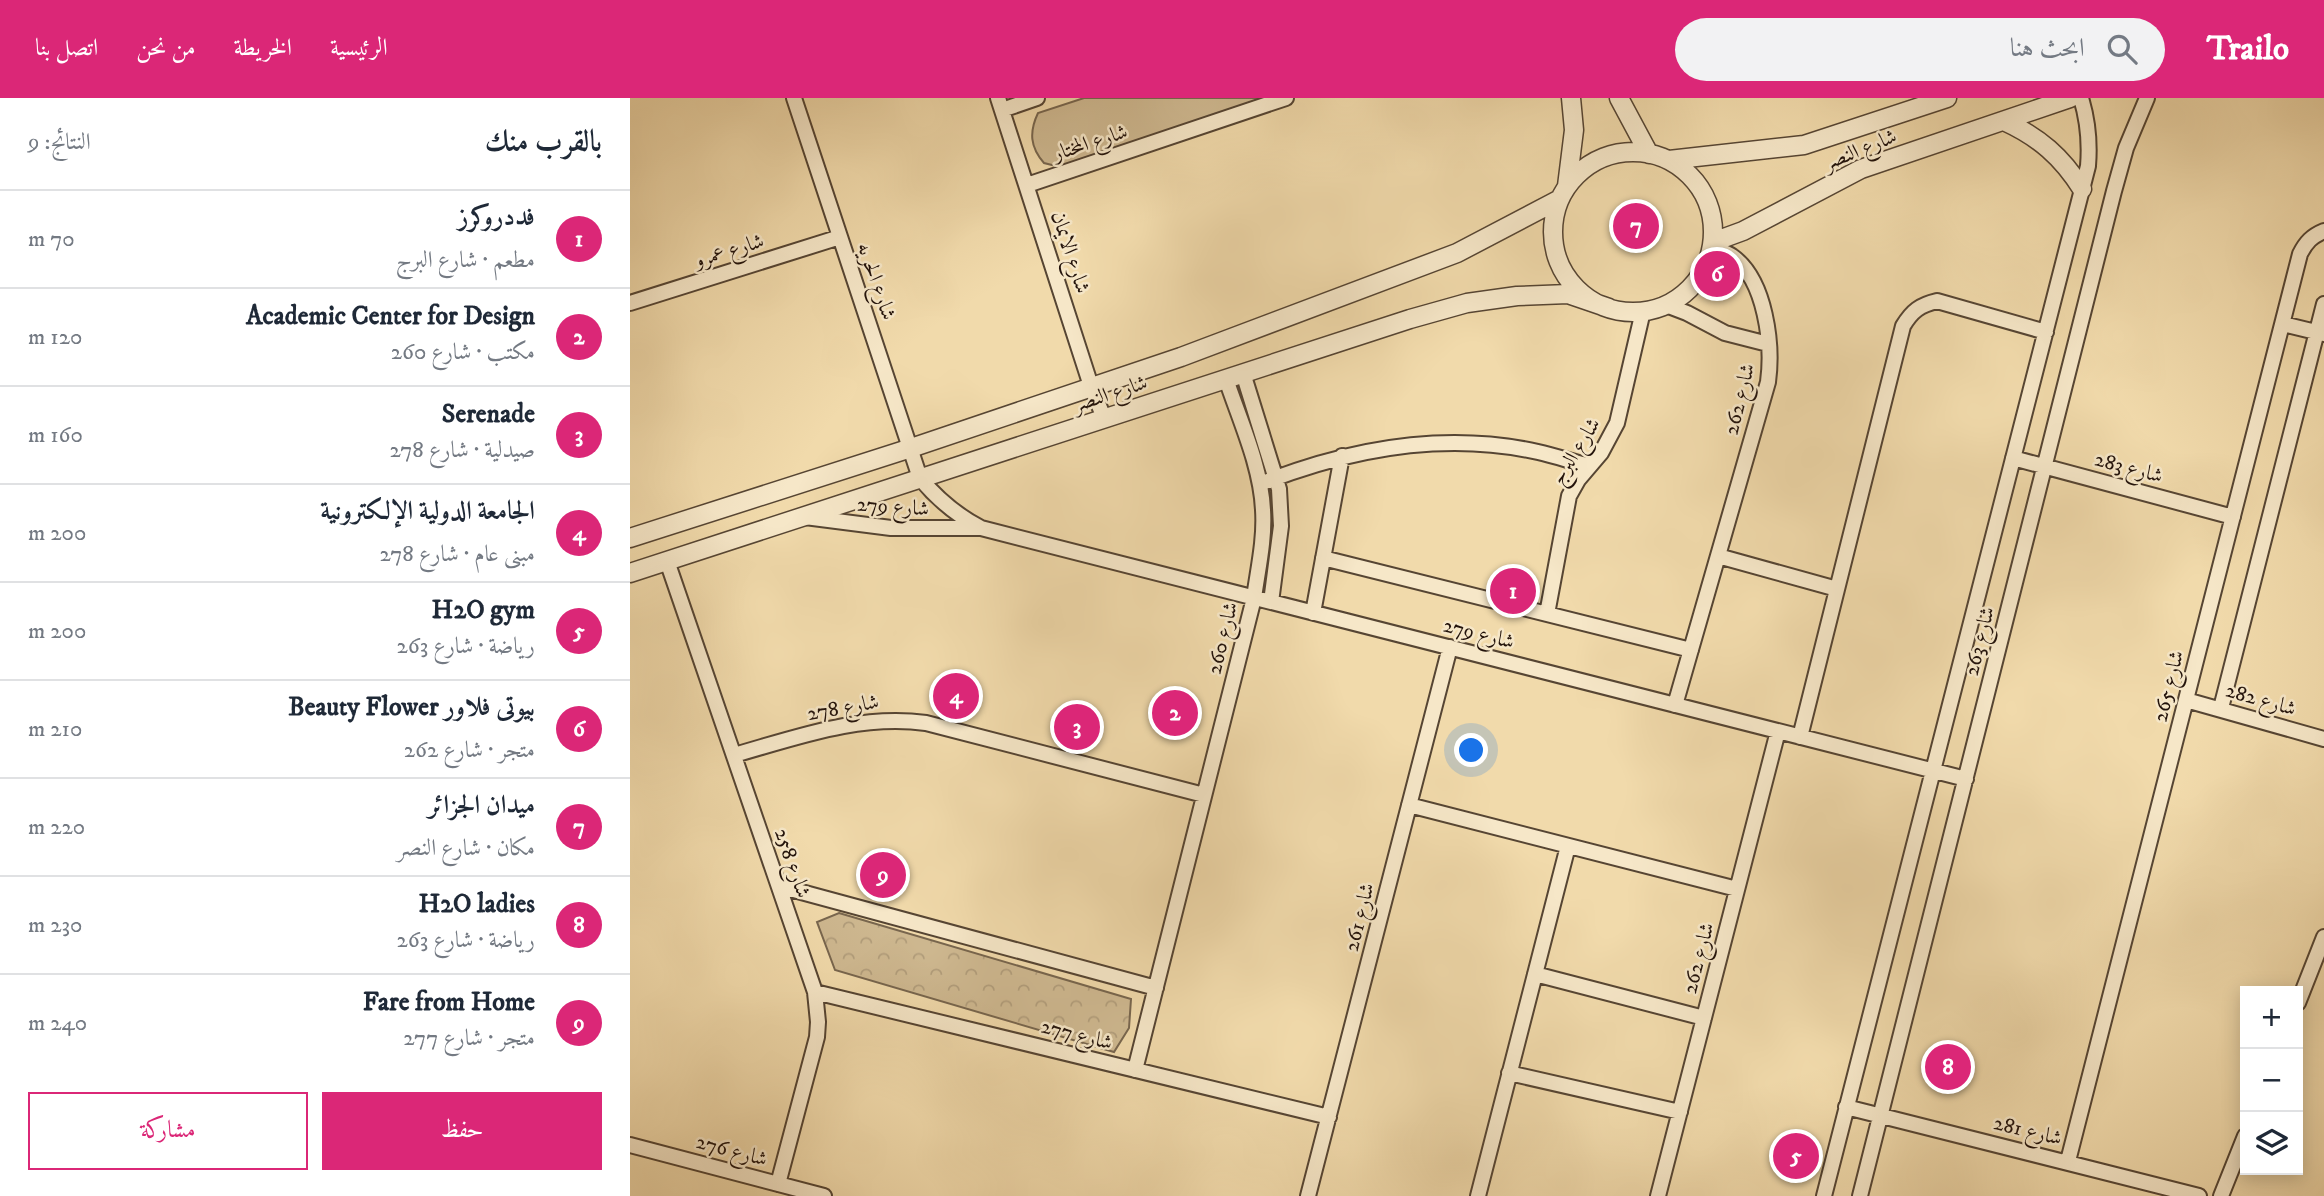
<!DOCTYPE html>
<html lang="ar">
<head>
<meta charset="utf-8">
<style>
	body { margin:0; font-family:"IM FELL DW Pica",Amiri,serif; background:#f2f2f3; color:#1f2937; direction:rtl }
	.controls { position:absolute; right:21px; bottom:21px; display:grid; overflow:hidden; border-radius:0px; box-shadow:0 4px 18px #0003 }
	.controls button { width:63px; height:63px; display:grid; place-items:center; padding:0; border:0; border-bottom:2px solid #e0e1e3; background:#fff; color:#1f2937; font:35px sans-serif }
	.you { position:absolute; left:842px; top:653px; width:24px; height:24px; margin:-18px; border:5px solid #fff; border-radius:50%; background:#1a73e8; box-shadow:0 0 0 10px #1a73e833 }
	.badge { display:grid; place-items:center; width:46px; height:46px; border-radius:50%; background:#db2777; color:#fff; font-size:23px; font-weight:700 }
	.pin { position:absolute; translate:-50% -50%; border:4px solid #fff; box-shadow:0 2px 7px #0006 }
	.list { margin:0; padding:0; list-style:none }
	h2 { display:flex; justify-content:space-between; align-items:center; height:91px; margin:0; padding:0 28px; font-size:30px }
	h2 small { font-size:23px; font-weight:400; color:#747a83 }
	.list li { display:grid; grid-template-columns:46px 1fr auto; gap:21px; align-items:center; box-sizing:border-box; height:98px; padding:0 28px; border-top:2px solid #e0e1e3 }
	.list b { display:block; font-size:26px; white-space:nowrap }
	.list p { margin:0; font-size:23px; white-space:nowrap; color:#747a83 }
	.list em { font-size:23px; font-style:normal; color:#747a83 }
	.actions { display:flex; gap:14px; padding:21px 28px }
	.actions a { flex:1; padding:16px 0; border:2px solid #db2777; border-radius:0px; text-align:center; font-size:24px; color:#db2777 }
	.actions .main { background:#db2777; color:#fff }
	.icon { flex:none; width:38px; height:38px; fill:none; stroke:currentColor; stroke-width:2; stroke-linecap:round; stroke-linejoin:round }
	.map { position:relative; flex:none; width:1694px; height:1098px; overflow:hidden; direction:ltr }
	header { display:flex; align-items:center; gap:42px; box-sizing:border-box; height:98px; padding:0 35px; background:#db2777; color:#fff }
	header strong { font-size:33px }
	nav { display:flex; gap:38px; margin-inline-start:auto; font-size:24px }
	.search { width:490px; height:63px; background:#f2f2f3; display:flex; align-items:center; gap:18px; box-sizing:border-box; padding:0 24px; border-radius:38px; color:#747a83; font-size:26px }
	main { display:flex }
	aside { flex:1; background:#fff }
	.map>svg:first-child { display:block }
	.park { fill:url(#park-crowns); stroke:#78664e; stroke-width:2 }
	.garden { fill:#ceb890; stroke:#78664e; stroke-width:2 }
	.lines { fill:none; stroke-linecap:round; stroke-linejoin:round }
	.minor-casing { stroke:#564533; stroke-width:18 }
	.tertiary-casing { stroke:#564533; stroke-width:21 }
	.minor { stroke:#f6e7c8; stroke-width:14 }
	.tertiary { stroke:#f6e7c8; stroke-width:18 }
	.labels { text-anchor:middle; stroke-width:5; stroke-linejoin:round; paint-order:stroke }
	.street-label { font-size:21px; fill:#23130b; stroke:#f6e7c8 }
</style>
</head>
<body>
<header>
<strong>Trailo</strong>
<div class="search"><svg class="icon" aria-label="search" viewBox="0 0 24 24"><circle cx="10" cy="10" r="6"/><path d="M15 15l6 6"/></svg>ابحث هنا</div>
<nav><a>الرئيسية</a><a>الخريطة</a><a>من نحن</a><a>اتصل بنا</a></nav>
</header>
<main>
<div class="map">
<svg width="1694" height="1098" viewBox="0 0 1694 1098">
	<defs>
		<pattern id="park-crowns" width="20" height="18" patternUnits="userSpaceOnUse" patternTransform="scale(1.75)"><rect width="20" height="18" fill="#ceb890"/><path d="M2 6a3 3 0 1 1 6 0M12 15a3 3 0 1 1 6 0" fill="none" stroke="#b19d7b"/></pattern>
	</defs>
	<rect width="100%" height="100%" fill="#f1daab"/>
	<filter id="stains"><feTurbulence type="fractalNoise" baseFrequency=".00286" numOctaves="4"/><feColorMatrix values="0 0 0 0 .2 0 0 0 0 .09 0 0 0 0 .02 0 0 0 .5 -.17"/></filter>
	<radialGradient id="worn" r=".72"><stop offset=".6" stop-color="#630" stop-opacity="0"/><stop offset="1" stop-color="#630" stop-opacity=".3"/></radialGradient>
	<path class="park" d="M209 815 501 901 499 930 484 954 205 872 187 824Z"/>
	<path class="garden" d="M454 0H641L430 69 414 65C400 49 399 34 408 15Z"/>
	<g class="lines">
		<defs>
			<path id="minor" d="M164 0 290 380C308 402 326 417 351 430L1336 681
				M368 0 461 288 474 320
				M372 12 407 0
				M397 87 656 0
				M0 205 210 139
				M1036 207 1057 215 1095 235 1138 246
				M1653 226 1694 236
				M613 275 649 391 651 428 641 504
				M1383 360 1603 419
				M630 386C718 351 814 333 908 354 926 358 943 364 960 368
				M175 419 261 430H350
				M1088 458 1207 491
				M693 460 1061 552
				M37 463 185 894 188 924 187 939 148 1086
				M683 515 712 358
				M917 516 939 398 948 382 971 355 987 325 1013 213
				M1556 602 1694 641
				M1045 607 1138 284C1143 247 1136 182 1102 158 1097 154 1088 152 1082 150
				M1591 610 1694 206
				M1170 639 1273 228C1282 213 1290 207 1307 203L1416 234
				M104 657C168 639 229 616 296 625L574 697
				M779 707 1107 791
				M149 788 526 890
				M905 876 1074 920
				M185 894 699 1019
				M1668 905 1694 839
				M505 972 624 500C628 471 635 441 633 412 631 368 610 323 596 281
				M879 975 1050 1014
				M1216 1009 1569 1098
				M0 1047 194 1098
				M1438 1063 1670 156C1676 144 1682 138 1694 133
				M678 1098 820 549
				M848 1098 938 748
				M1028 1098 1148 633
				M1194 1098 1458 68C1460 44 1458 23 1451 0
				M1230 1098 1484 93 1496 50 1517 0
				M1591 1098 1615 1038"/>
			<path id="tertiary" d="M989 0 1019 56
				M1374 23C1409 39 1432 59 1452 91
				M923 134a80 80 0 1 1 160 0a80 80 0 1 1-160 0Z
				M1039 62 1174 47 1317 0
				M937 88 944 32 941 0
				M1083 144 1113 133 1231 71 1440 0
				M0 440 281 350 551 259 827 155 930 101
				M0 475 780 221 837 205 887 198 938 196 979 210"/>
		</defs>
		<use href="#minor" class="minor-casing"/>
		<use href="#tertiary" class="tertiary-casing"/>
		<use href="#minor" class="minor"/>
		<use href="#tertiary" class="tertiary"/>
	</g>
	<g class="labels">
		<g class="street-label">
			<text transform="translate(460 44) rotate(-18)" y="7">شارع المختار</text>
			<text transform="translate(1230 51) rotate(-22)" y="7">شارع النصر</text>
			<text transform="translate(99 152) rotate(-17)" y="7">شارع عمرو</text>
			<text transform="translate(441 154) rotate(72)" y="7">شارع الايمان</text>
			<text transform="translate(247 183) rotate(71)" y="7">شارع الحريه</text>
			<text transform="translate(480 295) rotate(-18)" y="7">شارع النصر</text>
			<text transform="translate(1109 301) rotate(-76)" y="7">شارع 262</text>
			<text transform="translate(945 353) rotate(-58)" y="7">شارع البرج</text>
			<text transform="translate(1499 369) rotate(15)" y="7">شارع 283</text>
			<text transform="translate(263 408) rotate(4)" y="7">شارع 279</text>
			<text transform="translate(849 535) rotate(14)" y="7">شارع 279</text>
			<text transform="translate(592 540) rotate(-76)" y="7">شارع 260</text>
			<text transform="translate(1349 543) rotate(-76)" y="7">شارع 263</text>
			<text transform="translate(1538 588) rotate(-76)" y="7">شارع 265</text>
			<text transform="translate(1631 601) rotate(16)" y="7">شارع 282</text>
			<text transform="translate(213 609) rotate(-10)" y="7">شارع 278</text>
			<text transform="translate(163 765) rotate(71)" y="7">شارع 258</text>
			<text transform="translate(729 819) rotate(-76)" y="7">شارع 261</text>
			<text transform="translate(1068 860) rotate(-75)" y="7">شارع 262</text>
			<text transform="translate(447 936) rotate(14)" y="7">شارع 277</text>
			<text transform="translate(1398 1032) rotate(14)" y="7">شارع 281</text>
			<text transform="translate(102 1052) rotate(15)" y="7">شارع 276</text>
		</g>
	</g>
	<rect width="100%" height="100%" filter="url(#stains)"/>
	<rect width="100%" height="100%" fill="url(#worn)"/>
</svg>
<div class="controls">
<button>+</button>
<button>−</button>
<button><svg class="icon" aria-label="layers" viewBox="0 0 24 24"><path d="M12 4l9 5-9 5-9-5zM3 14l9 5 9-5"/></svg></button>
</div>
<div class="you"></div>
<div class="pin badge" style="left:883px;top:493px">1</div>
<div class="pin badge" style="left:545px;top:615px">2</div>
<div class="pin badge" style="left:447px;top:629px">3</div>
<div class="pin badge" style="left:326px;top:598px">4</div>
<div class="pin badge" style="left:1166px;top:1058px">5</div>
<div class="pin badge" style="left:1087px;top:176px">6</div>
<div class="pin badge" style="left:1006px;top:128px">7</div>
<div class="pin badge" style="left:1318px;top:969px">8</div>
<div class="pin badge" style="left:253px;top:777px">9</div>
</div>
<aside>
<h2>بالقرب منك<small>النتائج: 9</small></h2>
<ul class="list">
<li><span class="badge">1</span><div><b>فددروكرز</b><p>مطعم · شارع البرج</p></div><em>70 m</em></li>
<li><span class="badge">2</span><div><b>Academic Center for Design</b><p>مكتب · شارع 260</p></div><em>120 m</em></li>
<li><span class="badge">3</span><div><b>Serenade</b><p>صيدلية · شارع 278</p></div><em>160 m</em></li>
<li><span class="badge">4</span><div><b>الجامعة الدولية الإلكترونية</b><p>مبنى عام · شارع 278</p></div><em>200 m</em></li>
<li><span class="badge">5</span><div><b>H2O gym</b><p>رياضة · شارع 263</p></div><em>200 m</em></li>
<li><span class="badge">6</span><div><b>بيوتى فلاور Beauty Flower</b><p>متجر · شارع 262</p></div><em>210 m</em></li>
<li><span class="badge">7</span><div><b>ميدان الجزائر</b><p>مكان · شارع النصر</p></div><em>220 m</em></li>
<li><span class="badge">8</span><div><b>H2O ladies</b><p>رياضة · شارع 263</p></div><em>230 m</em></li>
<li><span class="badge">9</span><div><b>Fare from Home</b><p>متجر · شارع 277</p></div><em>240 m</em></li>
</ul>
<div class="actions"><a class="main">حفظ</a><a>مشاركة</a></div>
</aside>
</main>
</body>
</html>
